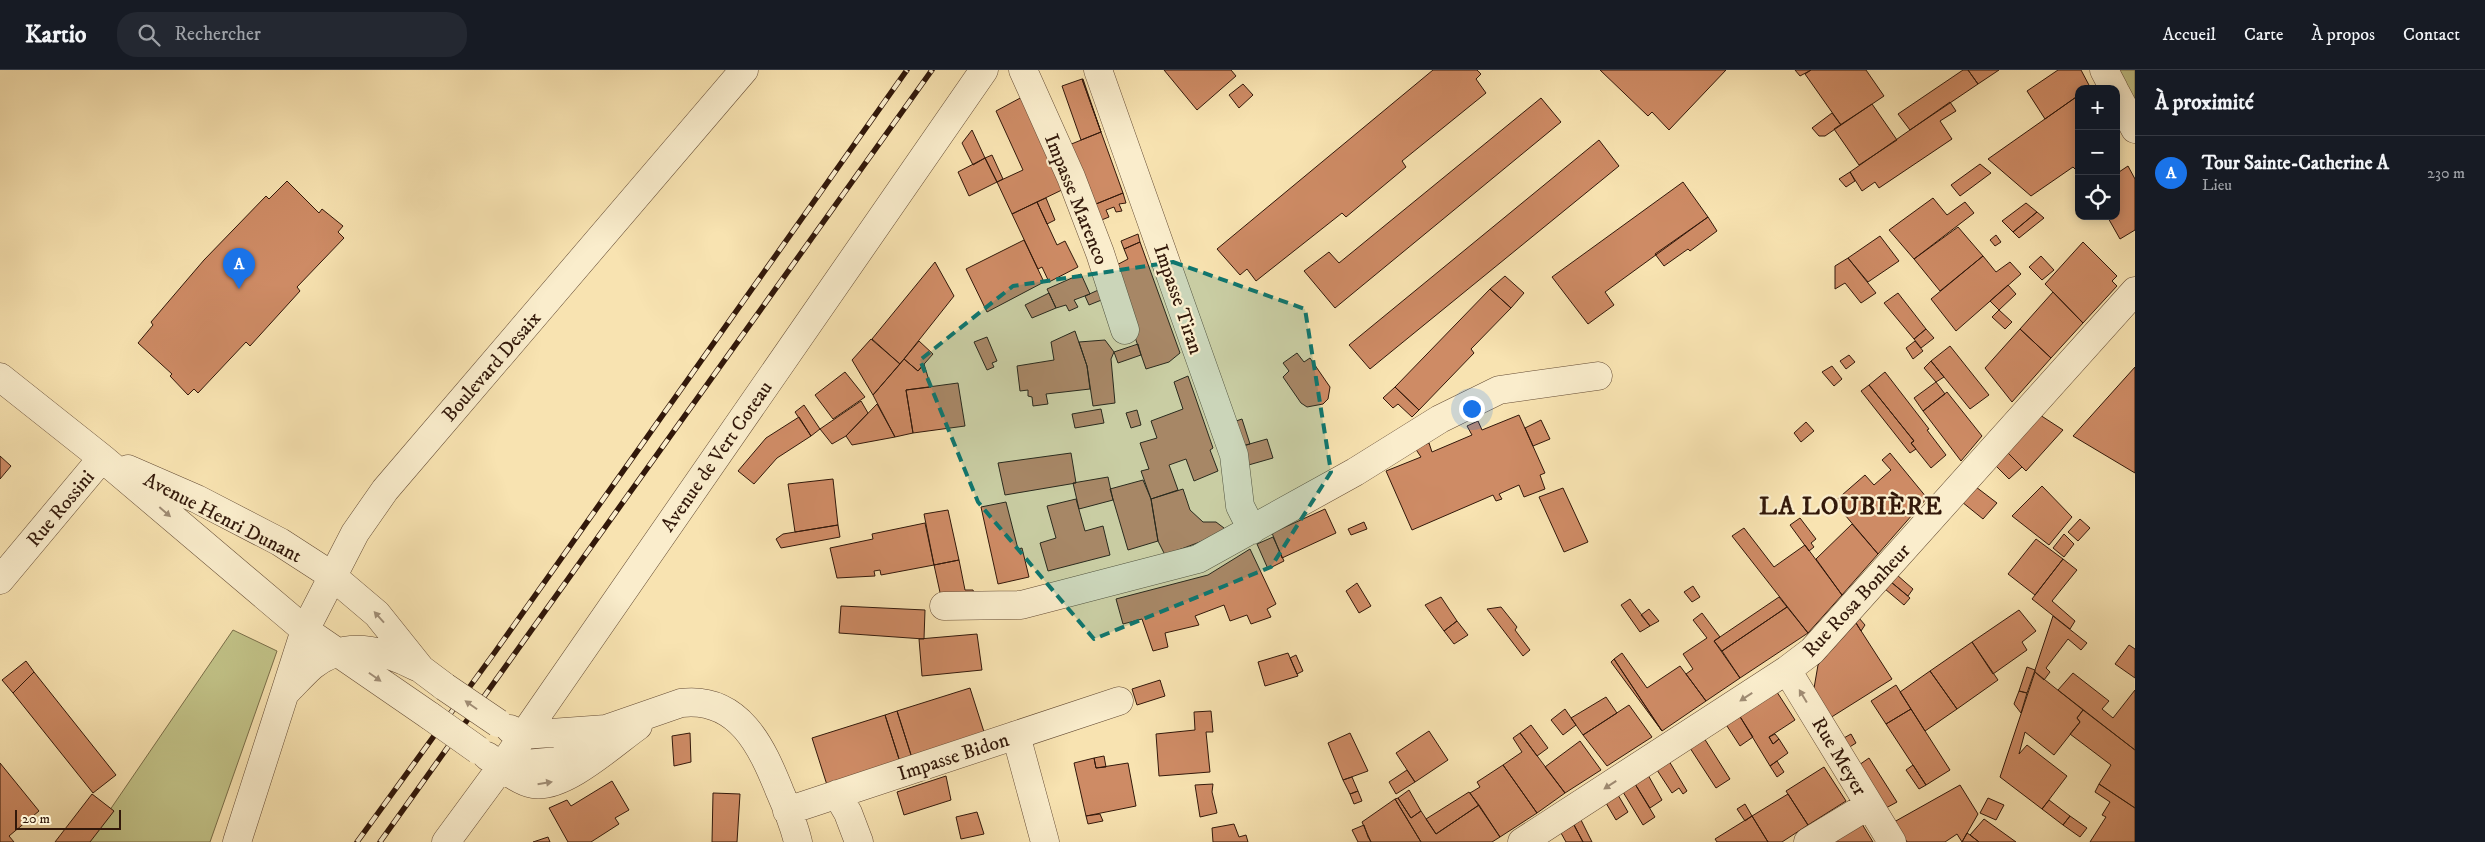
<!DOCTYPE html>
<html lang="fr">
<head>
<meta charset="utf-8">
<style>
	body { margin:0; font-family:"IM FELL DW Pica",serif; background:#242831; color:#f1f3f6 }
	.controls { position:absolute; right:15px; top:15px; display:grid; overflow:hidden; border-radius:10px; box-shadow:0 2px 12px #0003 }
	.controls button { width:45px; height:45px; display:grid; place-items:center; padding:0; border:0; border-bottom:1px solid #363941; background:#171b24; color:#f1f3f6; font:25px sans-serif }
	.scale { position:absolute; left:15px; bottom:12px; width:106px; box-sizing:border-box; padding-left:5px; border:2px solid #32180a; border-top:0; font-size:14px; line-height:18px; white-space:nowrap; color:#32180a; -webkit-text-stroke:4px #faedcc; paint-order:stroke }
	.you { position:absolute; left:1471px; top:338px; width:18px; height:18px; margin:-12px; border:4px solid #fff; border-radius:50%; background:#1a73e8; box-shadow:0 0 0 8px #1a73e833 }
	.badge { display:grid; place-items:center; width:32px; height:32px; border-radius:50%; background:#1a73e8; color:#fff; font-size:16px; font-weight:700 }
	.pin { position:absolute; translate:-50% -41px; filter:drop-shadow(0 1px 2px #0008) }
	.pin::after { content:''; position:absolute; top:26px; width:18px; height:15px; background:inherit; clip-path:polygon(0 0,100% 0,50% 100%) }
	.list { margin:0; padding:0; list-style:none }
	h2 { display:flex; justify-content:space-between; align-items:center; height:65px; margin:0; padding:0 20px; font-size:21px }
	h2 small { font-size:16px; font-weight:400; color:#9ea1a6 }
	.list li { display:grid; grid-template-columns:32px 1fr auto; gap:15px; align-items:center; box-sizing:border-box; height:75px; padding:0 20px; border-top:1px solid #363941 }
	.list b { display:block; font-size:19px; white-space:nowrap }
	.list p { margin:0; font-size:16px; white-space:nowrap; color:#9ea1a6 }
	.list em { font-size:16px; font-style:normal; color:#9ea1a6 }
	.icon { flex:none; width:28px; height:28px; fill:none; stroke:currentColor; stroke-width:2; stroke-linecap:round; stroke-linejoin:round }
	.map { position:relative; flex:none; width:2135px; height:772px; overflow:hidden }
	header { display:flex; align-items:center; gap:30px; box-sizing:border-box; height:70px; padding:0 25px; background:#171b24; border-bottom:1px solid #363941 }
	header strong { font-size:24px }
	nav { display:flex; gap:28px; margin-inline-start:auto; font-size:18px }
	.search { width:350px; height:45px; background:#242831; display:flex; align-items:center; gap:12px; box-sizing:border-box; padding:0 18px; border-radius:20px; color:#9ea1a6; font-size:19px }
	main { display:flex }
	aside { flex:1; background:#171b24 }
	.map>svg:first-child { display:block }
	.green { fill:#c2c388; stroke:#7a6e49 }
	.building { fill:#ce8b65; stroke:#32180a }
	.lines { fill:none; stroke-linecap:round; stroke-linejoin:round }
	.minor-casing { stroke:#644b34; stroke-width:29 }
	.minor { stroke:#faedcc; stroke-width:28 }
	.rail-casing { stroke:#32180a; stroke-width:5.5 }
	.rail { stroke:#faedcc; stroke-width:4; stroke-dasharray:11; stroke-linecap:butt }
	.minor-bridge-casing { stroke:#644b34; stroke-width:29; stroke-linecap:butt }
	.minor-bridge { stroke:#faedcc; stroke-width:28 }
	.oneway { fill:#a08d75 }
	.marked { fill:#0f766e; fill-opacity:0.2; stroke:#0f766e; stroke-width:4; stroke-dasharray:10 6; stroke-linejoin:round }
	.labels { text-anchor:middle; stroke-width:4.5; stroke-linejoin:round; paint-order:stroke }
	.street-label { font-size:20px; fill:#32180a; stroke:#faedcc }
	.district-label { font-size:25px; font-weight:bold; letter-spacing:1px; fill:#32180a; stroke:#faedcc }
</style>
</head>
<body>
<header>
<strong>Kartio</strong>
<div class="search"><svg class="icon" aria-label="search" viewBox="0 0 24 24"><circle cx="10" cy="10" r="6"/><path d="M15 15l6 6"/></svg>Rechercher</div>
<nav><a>Accueil</a><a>Carte</a><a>À propos</a><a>Contact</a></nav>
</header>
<main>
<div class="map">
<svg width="2135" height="772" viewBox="0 0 2135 772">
	<rect width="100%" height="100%" fill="#f8e3b1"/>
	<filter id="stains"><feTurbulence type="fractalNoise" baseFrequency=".004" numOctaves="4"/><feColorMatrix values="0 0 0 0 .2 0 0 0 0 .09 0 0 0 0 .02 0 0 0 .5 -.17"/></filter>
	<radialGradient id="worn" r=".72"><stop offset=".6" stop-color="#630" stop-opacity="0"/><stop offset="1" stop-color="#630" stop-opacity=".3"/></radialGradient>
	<path class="green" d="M2118 0H2135V39Z
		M233 560 277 581 210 772H88Z"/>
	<path class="building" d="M1164 0H1231L1236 6 1197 40Z
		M1433 0H1477L1481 4 1476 9 1486 23 1402 91 1406 97 1346 147 1342 143 1256 211 1247 199 1240 205 1217 179Z
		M1600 0H1726L1669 60 1652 42 1648 46Z
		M1795 0H1811L1800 6Z
		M1811 0H1866L1884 26 1841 55 1805 4Z
		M1963 0H1968L1978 14 1910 60 1898 44Z
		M1968 0H1999L1978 14Z
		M2058 0H2081L2090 17 2079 19V25L2045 49 2027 21Z
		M1082 9H1083L1101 62Z
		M1082 9 1101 62 1081 70 1062 16Z
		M1243 14 1253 25 1239 38 1229 25Z
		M2079 25V103L2073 97 2031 126 1988 89Z
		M1024 26 1066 118 1012 144 997 112 1023 100 996 41Z
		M1541 28 1561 52 1335 238 1304 201 1329 182 1339 193Z
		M1950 32 1956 41 1940 51 1952 69 1879 118 1875 112 1862 121 1850 102Z
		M1872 34 1897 70 1859 95 1834 59Z
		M1832 43 1841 55 1825 66H1819L1812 58Z
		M972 60 985 88 973 95 962 73Z
		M1101 62 1123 123 1096 134 1069 75Z
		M1599 70 1619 96 1370 299 1349 275Z
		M992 85 1003 109 997 112 985 88Z
		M985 88 997 112 969 126 958 102Z
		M1980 94 1991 103 1960 126 1951 115Z
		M2128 96 2135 109V160L2120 169 2107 146H2116V104Z
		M1850 102 1855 111 1846 117 1839 109Z
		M287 111 319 143 322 139 343 156 338 162 344 168 297 217 300 221 250 276 246 272 198 323 194 319 188 325 170 306 172 304 138 273 153 255 151 252 204 190 266 126 269 129Z
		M1683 112 1708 147 1605 222 1614 235 1588 254 1552 207Z
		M1123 123 1126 133 1119 134 1122 141 1116 142 1114 137 1106 140 1109 147 1094 153 1096 134Z
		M1046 128 1055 150 1047 154 1037 132Z
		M1933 128 1947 145 1965 132 1974 143 1914 189 1889 160Z
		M1037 132 1057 175 1065 171 1078 197 1049 212 1042 197 1038 199 1012 144Z
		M2026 133 2037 142 2013 162 2002 151Z
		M2037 142 2044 148 2019 168 2013 162Z
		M1708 147 1717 161 1690 181 1688 179 1664 196 1655 184Z
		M1958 157 1983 186 1940 221 1914 189Z
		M1138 164 1140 172 1124 179 1121 171Z
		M1996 165 2001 172 1995 176 1990 170Z
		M1880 166 1899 191 1868 212 1848 188Z
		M1024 170 1044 212 987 242 966 199Z
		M1140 172 1180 283 1169 292 1146 299 1111 198 1128 189 1124 179Z
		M2083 172 2117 206 2112 211 2117 216 2083 253 2045 214Z
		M1983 186 1996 202 2010 192 2021 204 1956 261 1931 229Z
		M2041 186 2054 200 2042 210 2029 197Z
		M1848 188 1876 223 1861 233 1845 213 1835 219V196Z
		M935 192 954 226 900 294 872 269Z
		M1081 204 1090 224 1074 230 1078 237 1069 241 1066 235 1056 238 1047 219Z
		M1505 206 1524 223 1511 238 1490 219Z
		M2008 215 2016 224 1999 240 1990 231Z
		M1105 217 1109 227 1089 235 1085 226Z
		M1490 219 1511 238 1471 279 1474 283 1419 340 1395 317Z
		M2053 222 2083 253 2051 288 2020 259Z
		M1049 223 1056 238 1032 248 1025 235Z
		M1898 223 1926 259 1914 269 1884 233Z
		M1999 240 2012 252 2005 259 1992 247Z
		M1926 259 1934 268 1921 278 1914 269Z
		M2020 259 2051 288 2012 332 1985 298Z
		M1075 261 1087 296 1090 319 1046 324 1048 334 1033 336 1032 327 1028 326V320L1020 321 1017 296 1054 290 1051 272Z
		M987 267 997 291 992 293 994 297 987 300 974 272Z
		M871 269 900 294 873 325 852 290Z
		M1105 270 1114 282 1111 289 1115 333 1093 336 1087 296 1079 272Z
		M919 271 933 284 918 301 904 289Z
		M1915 271 1923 281 1913 289 1906 278Z
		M1138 274 1141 285 1118 293 1114 282Z
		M1950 276 1989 325 1970 339 1931 291Z
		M1297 283 1304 292 1310 288 1330 317 1328 329 1323 334 1307 337 1301 333 1283 307 1289 301 1283 293Z
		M1849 285 1855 292 1846 299 1840 291Z
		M904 289 918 301 924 294 931 317 906 320 913 363 895 367 873 325Z
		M1931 291 1944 307 1936 312 1924 298Z
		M1832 296 1842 309 1834 316 1822 302Z
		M2135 297V403L2073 366Z
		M845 302 865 327 833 349 815 325Z
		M1885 302 1929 359 1927 360 1946 385 1931 398 1911 373 1914 371 1869 315Z
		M1188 306 1213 378 1210 380 1218 401 1194 411 1186 389 1169 395 1178 420 1151 429 1141 401 1149 399 1140 373 1157 368 1151 351 1183 339 1174 312Z
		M1936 312 1945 324 1923 341 1914 328Z
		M958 313 965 356 913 363 906 320Z
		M1869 315 1914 371 1911 373 1916 379 1910 383 1861 321Z
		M1395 317 1419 340 1412 347 1398 334 1393 338 1383 328Z
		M1947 322 1982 366 1961 391 1923 341Z
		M861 331 868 343 846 366 832 374 820 359Z
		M877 334 895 367 852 375 846 366Z
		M804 335 820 359 811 366 795 342Z
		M1101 339 1104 353 1075 358 1072 344Z
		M1137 340 1141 355 1131 358 1126 343Z
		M1519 345 1545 403 1540 405 1545 419 1524 427 1519 415 1499 424 1502 429 1496 431 1493 425 1412 460 1386 401 1421 387 1415 378 1429 373 1432 382 1472 365 1467 356 1478 351 1482 360Z
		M2040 345 2063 360 2026 401 2007 382Z
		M799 347 811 366 777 388 754 414 738 401 766 368Z
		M1242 349 1250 374 1239 377 1230 353Z
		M1541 350 1550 369 1533 376 1525 358Z
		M1806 352 1814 361 1801 372 1794 363Z
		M1267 369 1273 388 1245 396 1239 377Z
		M2007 382 2022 397 2009 409 1995 395Z
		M1071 383 1076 413 1005 425 998 393Z
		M1890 383 1927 428 1878 484 1834 432 1865 405 1874 415 1891 400 1882 390Z
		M0 386 11 396 0 409Z
		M1108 407 1113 430 1079 439 1073 413Z
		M833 409 838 455 795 462 788 414Z
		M1143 410 1151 429 1158 471 1128 480 1110 419Z
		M2042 416 2072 447 2049 475 2012 446Z
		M1976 417 1997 433 1983 449 1962 432Z
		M1563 418 1588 472 1564 482 1539 427Z
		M1183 419 1190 440 1203 452H1216L1224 458V463L1165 485 1158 471 1151 429Z
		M1076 429 1085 461 1103 456 1110 485 1048 501 1040 473 1056 468 1047 436Z
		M1006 432 1018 479 1022 478 1029 507 998 514 981 437Z
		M1325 439 1336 463 1282 488 1272 463Z
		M948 440 959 490 934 495 924 444Z
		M1800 448 1816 469 1811 473 1814 477 1809 481 1790 455Z
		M2080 449 2090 458 2078 471 2068 462Z
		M1364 452 1367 459 1351 465 1348 459Z
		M925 453 934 495 881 505 880 500 874 501 875 506 837 508 830 478 873 469 872 464Z
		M1852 454 1878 484 1842 525 1816 489Z
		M838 455 840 467 781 478 776 469 783 464Z
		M1744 458 1774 497 1805 475 1842 525 1808 563 1732 466Z
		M2064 464 2074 474 2064 487 2053 478Z
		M1273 467 1284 491 1268 499 1257 474Z
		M2036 469 2063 489 2035 525 2008 504Z
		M1250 479 1276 534 1267 539 1271 547 1251 554 1247 545 1230 551 1224 535 1195 546 1199 555 1165 563 1168 577 1153 581 1142 549 1123 554 1116 529 1208 505Z
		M2063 489 2077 500 2052 531 2075 551 2070 559 2032 529Z
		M959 490 965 520H973L976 528 941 527 934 495Z
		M1897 505 1913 519 1908 526 1891 512Z
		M1891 512 1910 528 1904 535 1885 519Z
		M1357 513 1371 536 1359 543 1346 521Z
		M1693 516 1700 527 1692 532 1684 522Z
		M1441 527 1457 551 1444 561 1425 535Z
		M1779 527 1787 537 1722 581 1714 571Z
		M1630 529 1650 556 1640 562 1621 535Z
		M841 536 925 540 924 569 839 563Z
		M1501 537 1517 557 1515 560 1530 580 1523 586 1487 539Z
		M1787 537 1808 563 1740 608 1722 581Z
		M1649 539 1659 551 1650 556 1641 545Z
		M2019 540 2036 561 2022 572 2027 580 1993 604 1972 572Z
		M1702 543 1720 567 1714 571 1740 608 1706 631 1686 604 1693 599 1683 584 1707 568 1693 550Z
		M2053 546 2087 573 2081 580 2068 569 2046 598 2050 602 2044 610 2035 602V600Z
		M1859 548 1865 555 1861 561 1856 553Z
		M1457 551 1468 565 1454 574 1444 561Z
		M1856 553 1892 609 1830 648 1813 624 1818 595Z
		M977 564 982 600 922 606 919 569Z
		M1972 572 1998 610 1957 639 1930 601Z
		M2129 575 2135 579V608L2115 594Z
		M1288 583 1298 606 1265 616 1258 592Z
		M1622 583 1647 618 1680 596 1706 631 1662 661 1614 589Z
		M1296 585 1303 601 1297 604 1290 588Z
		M1614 589 1662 661 1611 592Z
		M26 591 34 602 13 623 2 610Z
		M2027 597 2035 600 2027 623 2019 621Z
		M1930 601 1957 639 1925 661 1900 622Z
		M34 602 116 705 93 723 13 623Z
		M2035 602 2083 640 2077 648 2080 652 2054 685 2025 662 2019 684 2027 675 2067 706 2042 739 2000 707Z
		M2073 603 2109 631 2102 639 2113 648 2135 620V680L2058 620Z
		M1160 610 1165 626 1137 635 1132 619Z
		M1896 615 1911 639 1886 654 1871 631Z
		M970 618 985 665 912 688 897 641Z
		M1775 619 1795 650 1769 667 1773 674 1779 669 1788 683 1770 696 1739 645Z
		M2019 621 2027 623 2021 643 2014 634Z
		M1606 627 1617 643 1583 665 1571 648Z
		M1629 635 1652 667 1607 696 1583 665Z
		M1565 639 1576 655 1563 665 1551 650Z
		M1911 639 1950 700 1926 715 1886 654Z
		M2083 640 2135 680V738L2099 714 2111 695 2070 664 2080 652 2077 648Z
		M897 641 912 688 900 692 885 645Z
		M1211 641 1213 662H1206L1210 702 1159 706 1156 664 1195 660 1194 642Z
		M885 645 900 692 827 715 812 668Z
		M1739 645 1753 667 1740 676 1725 653Z
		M1531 655 1548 678 1537 686 1520 663Z
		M1429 661 1448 690 1415 712 1396 683Z
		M690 663 691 692 674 696 672 666Z
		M1350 663 1368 701 1343 710 1328 673Z
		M1520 663 1565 723 1537 743 1503 695 1522 682 1513 668Z
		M1775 664 1779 669 1773 674 1769 667Z
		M1851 664 1856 673 1848 678 1842 669Z
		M1704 668 1730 709 1716 718 1690 678Z
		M1580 671 1601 700 1565 723 1545 697Z
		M1104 686 1106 697 1096 698 1094 688Z
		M1094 688 1096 698 1128 693 1136 736 1086 746 1074 693Z
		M1869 688 1897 732 1886 738 1859 695Z
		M1669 691 1687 721 1683 724 1679 718 1672 723 1657 700Z
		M1777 691 1784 702 1777 707 1770 696Z
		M0 693 39 741 9 766 14 772H0Z
		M1503 695 1537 743 1500 767 1470 723 1480 717 1477 712Z
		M1913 695 1926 715 1919 719 1906 700Z
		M1824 697 1846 731 1808 755 1786 721Z
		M1407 700 1415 712 1396 724 1389 712Z
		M1648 705 1662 730 1650 738 1635 714Z
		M946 706 951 730 904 745 897 722Z
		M1352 707 1358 721 1350 724 1343 710Z
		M612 711 629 740 615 748 619 754 591 772H568L549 738 567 730 571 736Z
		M1213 714 1212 722 1217 743 1200 747 1195 715Z
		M1635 714 1655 747 1643 755 1623 722Z
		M2099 714 2135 738V772H2090L2106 747 2102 745 2110 732 2095 722Z
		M1960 715 1978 744 1962 772 1957 764 1945 772H1907L1894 752Z
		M1409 720 1421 741 1411 748 1398 728Z
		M1358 721 1362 731 1354 734 1350 724Z
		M1469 722 1479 735 1436 764 1426 749Z
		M713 723 740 724 737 772H712Z
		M92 724 114 741 90 772H55Z
		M1788 724 1808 755 1782 772H1768L1752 746Z
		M1618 725 1628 742 1616 750 1606 733Z
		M1398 728 1411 748 1421 741 1436 764 1479 735 1500 767 1492 772H1421L1395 729Z
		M1988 728 2004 735 1996 750 1980 743Z
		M1395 729 1421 772H1371L1362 752Z
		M2049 730 2070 746 2063 755 2042 739Z
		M1745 734 1752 746 1745 751 1737 739Z
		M977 742 984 764 961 769 956 747Z
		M1100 744 1103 751 1088 754 1086 746Z
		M1752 746 1768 772H1717L1715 769Z
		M2070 746 2087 758 2080 767 2063 755Z
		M1984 749 2016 772H1979L1970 765Z
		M1581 750 1592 772H1583L1574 755Z
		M1234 754 1239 767 1246 765 1248 772H1213L1212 758Z
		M1862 754 1873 772H1833Z
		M1364 755 1368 767 1371 772H1358L1352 760Z
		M1574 755 1583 772H1566L1561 763Z
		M1967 763 1970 765 1979 772H1962Z
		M548 767 550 772H533Z"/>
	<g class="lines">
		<defs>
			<path id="minor" d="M1023 0 1071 107 1100 183 1125 260
				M1098 0 1234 385 1240 436 1252 460
				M2104 0 2114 19
				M2116 23 2135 59
				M0 307 102 388 305 560 430 646
				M128 399 197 429 280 472 331 505 377 544 421 599 445 617
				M0 510 102 388
				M944 536 1021 535 1198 489 1355 402 1440 349 1499 320 1598 306
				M1787 600 1892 772
				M288 620C296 612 304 603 312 596 345 569 384 580 417 597
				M510 659 523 665 606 659 681 633C739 626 762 677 780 722 787 738 794 755 798 772
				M1016 665 1045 772
				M487 686C501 695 516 711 533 714 563 720 614 673 638 656
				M502 696 558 691 583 676
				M837 724 848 743 859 772
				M787 741 1119 631
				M237 772 305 560 355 463 385 420 744 0
				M446 772 502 696 984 0
				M1522 772 1787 600 1812 581 2135 221
				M1808 772 1869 735"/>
		</defs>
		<use href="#minor" class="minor-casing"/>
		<use href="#minor" class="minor"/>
		<defs>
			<path id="rail" d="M357 772 495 582 907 0
				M380 772 932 0"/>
		</defs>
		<use href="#rail" class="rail-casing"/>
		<use href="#rail" class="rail"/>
		<defs>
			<path id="minor-bridge" d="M445 617 498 653
				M430 646 478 680"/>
		</defs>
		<use href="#minor-bridge" class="minor-bridge-casing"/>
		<use href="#minor-bridge" class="minor-bridge"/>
	</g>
	<defs><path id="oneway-solid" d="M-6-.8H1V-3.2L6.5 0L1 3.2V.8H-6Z" transform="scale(1.25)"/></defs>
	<g class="oneway">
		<use href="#oneway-solid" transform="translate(165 442) rotate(41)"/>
		<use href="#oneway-solid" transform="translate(379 547) rotate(-132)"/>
		<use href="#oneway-solid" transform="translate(375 607) rotate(35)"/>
		<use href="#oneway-solid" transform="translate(1803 626) rotate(-121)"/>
		<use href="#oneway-solid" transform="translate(1746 627) rotate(147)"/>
		<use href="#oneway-solid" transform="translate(471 635) rotate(-145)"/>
		<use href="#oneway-solid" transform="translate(545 713) rotate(-9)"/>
		<use href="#oneway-solid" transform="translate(1610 715) rotate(147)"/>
	</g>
	<path class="marked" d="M1173 192 1305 239 1331 402 1271 497 1094 569 978 432 920 290 1013 216Z"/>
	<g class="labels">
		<g class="street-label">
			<text transform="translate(1077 129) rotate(68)" y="7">Impasse Marenco</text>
			<text transform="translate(1179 229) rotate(71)" y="7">Impasse Tiran</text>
			<text transform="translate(491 296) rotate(-49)" y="7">Boulevard Desaix</text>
			<text transform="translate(716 386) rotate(-55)" y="7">Avenue de Vert Coteau</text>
			<text transform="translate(60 438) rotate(-50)" y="7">Rue Rossini</text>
			<text transform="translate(223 447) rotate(27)" y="7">Avenue Henri Dunant</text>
			<text transform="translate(1856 530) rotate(-47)" y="7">Rue Rosa Bonheur</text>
			<text transform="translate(953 686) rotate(-18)" y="7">Impasse Bidon</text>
			<text transform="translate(1840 686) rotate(59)" y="7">Rue Meyer</text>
		</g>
		<g class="district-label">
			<text x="1851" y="444">LA LOUBIÈRE</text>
		</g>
	</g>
	<rect width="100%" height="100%" filter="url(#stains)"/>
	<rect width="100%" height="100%" fill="url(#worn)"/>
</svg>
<div class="controls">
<button>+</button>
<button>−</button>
<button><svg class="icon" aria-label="locate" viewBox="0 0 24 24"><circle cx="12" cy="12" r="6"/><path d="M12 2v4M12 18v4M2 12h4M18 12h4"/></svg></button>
</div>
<div class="scale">20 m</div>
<div class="you"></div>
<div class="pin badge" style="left:239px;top:219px">A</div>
</div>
<aside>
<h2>À proximité<small></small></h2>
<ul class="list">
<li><span class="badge">A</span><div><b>Tour Sainte-Catherine A</b><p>Lieu</p></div><em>230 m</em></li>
</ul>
</aside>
</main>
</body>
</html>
